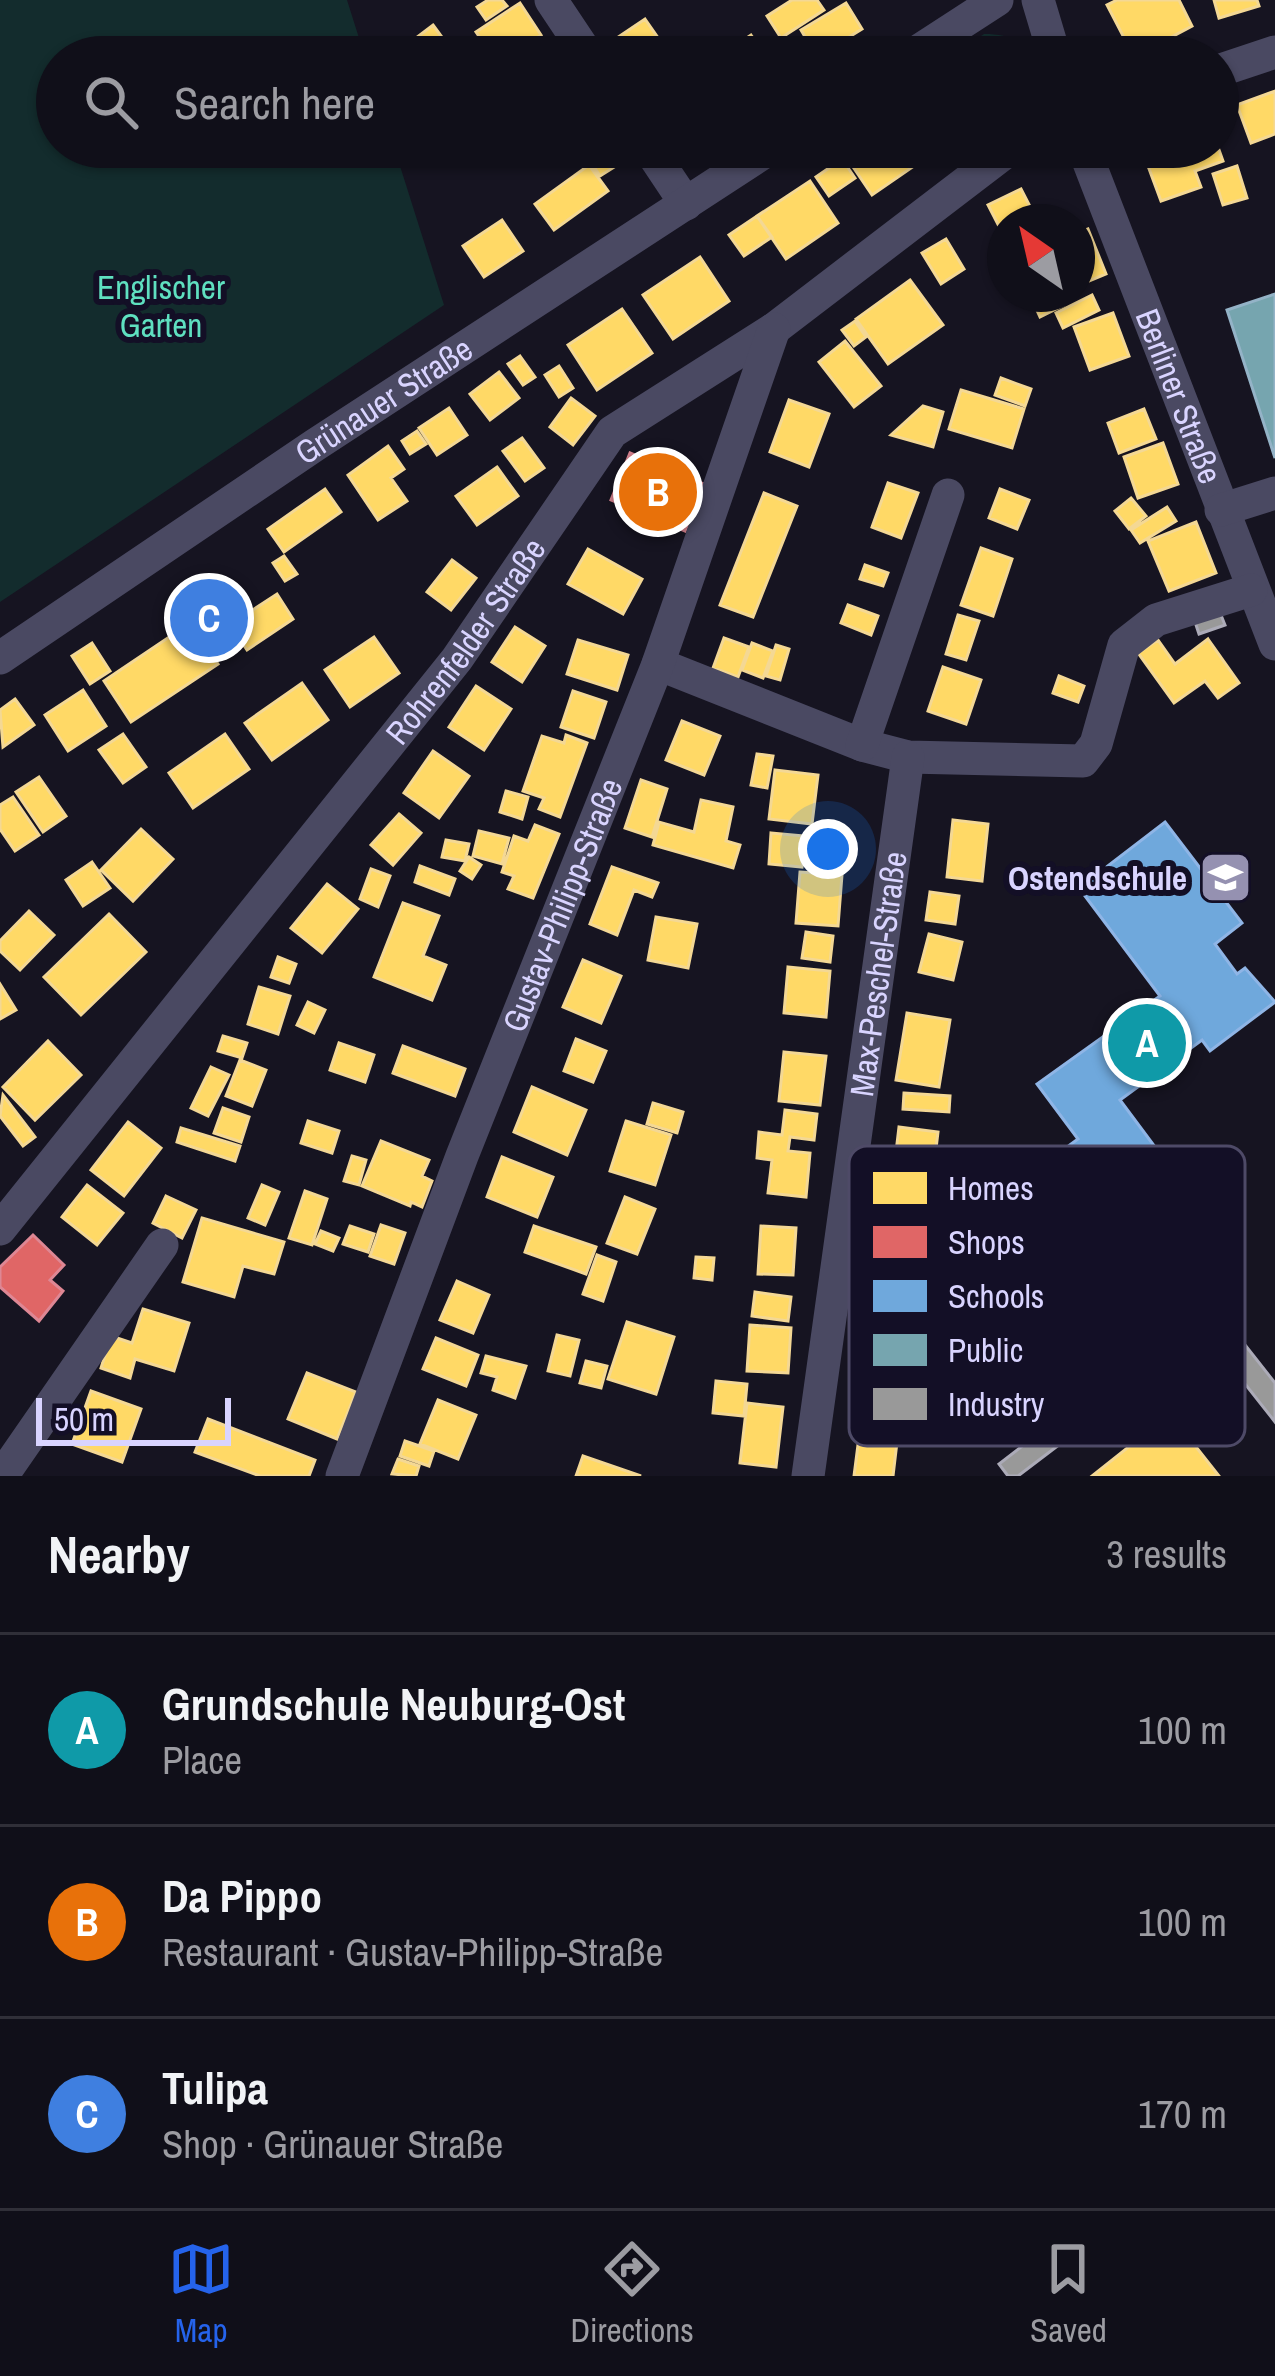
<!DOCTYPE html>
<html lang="en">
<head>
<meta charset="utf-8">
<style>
	body { margin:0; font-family:"Archivo Narrow",sans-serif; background:#1e1d26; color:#f1f3f6 }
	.compass { position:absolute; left:987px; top:204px; width:108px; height:108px; border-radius:50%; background:#100f19; box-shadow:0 3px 9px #0004; rotate:326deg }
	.scale { position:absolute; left:36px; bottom:30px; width:195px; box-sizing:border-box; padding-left:12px; border:6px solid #d9d4ff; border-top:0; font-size:33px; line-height:42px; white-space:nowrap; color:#d9d4ff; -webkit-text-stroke:9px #130f26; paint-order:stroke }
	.you { position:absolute; left:828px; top:849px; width:42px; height:42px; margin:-30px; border:9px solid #fff; border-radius:50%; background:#1a73e8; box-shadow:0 0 0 18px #1a73e833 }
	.badge { display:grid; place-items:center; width:78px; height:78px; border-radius:50%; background:#2563eb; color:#fff; font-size:39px; font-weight:700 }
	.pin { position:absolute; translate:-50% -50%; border:6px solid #fff; box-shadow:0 3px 12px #0006 }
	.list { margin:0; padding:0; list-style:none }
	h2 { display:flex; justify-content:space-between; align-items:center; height:156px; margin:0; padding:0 48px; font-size:51px }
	h2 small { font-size:39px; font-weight:400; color:#9c9ca2 }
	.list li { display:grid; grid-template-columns:78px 1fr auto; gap:36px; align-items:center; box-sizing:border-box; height:192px; padding:0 48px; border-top:3px solid #302f38 }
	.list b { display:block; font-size:45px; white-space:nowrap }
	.list p { margin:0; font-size:39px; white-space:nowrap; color:#9c9ca2 }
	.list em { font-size:39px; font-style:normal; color:#9c9ca2 }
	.icon { flex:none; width:66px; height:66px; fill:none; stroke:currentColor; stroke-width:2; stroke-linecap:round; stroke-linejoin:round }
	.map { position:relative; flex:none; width:1275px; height:1476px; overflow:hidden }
	.search { position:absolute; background:#100f19; box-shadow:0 3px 9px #0004; left:36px; right:36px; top:36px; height:132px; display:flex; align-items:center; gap:30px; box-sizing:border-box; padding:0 42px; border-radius:66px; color:#9c9ca2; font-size:45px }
	.sheet { height:732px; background:#100f19 }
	nav { display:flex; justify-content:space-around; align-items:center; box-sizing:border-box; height:168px; border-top:3px solid #302f38; background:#100f19; font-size:33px; color:#9c9ca2 }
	nav a { display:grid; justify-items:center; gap:6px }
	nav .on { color:#2563eb }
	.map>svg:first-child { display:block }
	.green { fill:#132c2d }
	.homes { fill:#ffd966; stroke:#f4d894; stroke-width:3 }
	.shops { fill:#e06666; stroke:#de8794; stroke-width:3 }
	.schools { fill:#6fa8dc; stroke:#8fb5e6; stroke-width:3 }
	.public { fill:#76a5af; stroke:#94b3c7; stroke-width:3 }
	.industry { fill:#999; stroke:#acabb8; stroke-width:3 }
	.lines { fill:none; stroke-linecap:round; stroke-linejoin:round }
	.minor { stroke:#4a4962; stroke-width:33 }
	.labels { text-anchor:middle; stroke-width:12; stroke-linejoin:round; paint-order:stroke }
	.park-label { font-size:33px; fill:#5fe0c0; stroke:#130f26 }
	.street-label { font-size:33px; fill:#d9d4ff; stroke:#130f26 }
	.poi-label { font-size:33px; font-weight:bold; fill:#d9d4ff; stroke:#130f26; text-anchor:end }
	.key { fill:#130f26; stroke:#4e4a67; stroke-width:3 }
	.key-label { font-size:33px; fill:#d9d4ff }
</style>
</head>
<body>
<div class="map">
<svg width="1275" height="1476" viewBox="0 0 1275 1476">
	<rect width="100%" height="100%" fill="#161421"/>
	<path class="green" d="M0 0H347L365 57H57V147H394L444 305 0 602Z
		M984 34C1005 34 1019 38 1029 57H949Z"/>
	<path class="homes" d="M488 0H502L507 6 486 20 477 7Z
		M792 0H817L824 10 781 38 767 16Z
		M1117 0H1179L1192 26 1134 57 1107 5Z
		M1214 0H1257L1259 6 1219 18Z
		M520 3 541 35 507 57H493L476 32Z
		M846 3 862 29 817 57 801 30Z
		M645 19 663 45 646 57H621L611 42Z
		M433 25 444 40 420 57H412L404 47Z
		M751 35 761 49 749 57H718Z
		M1275 91V134L1251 143 1237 105Z
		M589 147H623L630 157 600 176 584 151Z
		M858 147H905L917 164 872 195 845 155Z
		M1141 147H1218L1223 161 1195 171 1201 187 1161 201Z
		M842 159 855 178 829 196 816 177Z
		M589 165 608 191 554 230 535 204Z
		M1237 166 1247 198 1223 205 1213 174Z
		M810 181 838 223 786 259 757 216Z
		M1021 189 1038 222H1005V238L988 205Z
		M757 216 772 237 744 256 729 235Z
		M502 220 523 251 484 277 463 246Z
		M1088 229 1106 274 1077 286V233Z
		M946 239 964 269 941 284 922 253Z
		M700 257 729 301 673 339 643 295Z
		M910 280 943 325 888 364 856 319Z
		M1059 295 1064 305 1040 317 1035 306Z
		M1092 295 1099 310 1063 328 1056 313Z
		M622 309 652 353 597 390 568 345Z
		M1113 313 1129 356 1090 370 1074 327Z
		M855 321 866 337 854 346 842 330Z
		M845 341 881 386 854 407 819 362Z
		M520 356 535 377 523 385 508 364Z
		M559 366 573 388 559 397 545 375Z
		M499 372 519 398 490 420 470 394Z
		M1001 378 1031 389 1025 406 995 395Z
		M961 390 1024 409 1012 448 949 429Z
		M571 398 595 416 573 445 550 427Z
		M789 400 829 414 809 467 770 452Z
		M923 406 943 412 933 447 891 435Z
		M449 408 467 435 437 455 419 428Z
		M1144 409 1156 439 1119 453 1108 423Z
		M417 431 426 444 410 454 402 441Z
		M522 438 544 468 525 481 503 451Z
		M1163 443 1178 484 1138 498 1124 457Z
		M388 446 404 469 391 478 407 501 378 520 348 475Z
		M497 467 518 496 477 525 456 496Z
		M888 483 918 493 901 538 872 527Z
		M325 489 341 512 284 552 268 529Z
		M1000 489 1029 500 1017 529 989 518Z
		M764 493 797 506 753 617 720 605Z
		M1131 498 1146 516 1129 529 1115 511Z
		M1167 507 1176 521 1140 543 1131 530Z
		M1196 522 1216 573 1169 591 1148 541Z
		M981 548 1012 559 993 616 961 605Z
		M588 549 642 579 623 614 568 584Z
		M284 556 297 574 285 581 273 563Z
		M452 560 476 578 451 610 427 592Z
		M865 565 888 573 883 586 860 579Z
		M190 592 201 609 184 620 173 603Z
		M277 594 293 619 247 650 230 625Z
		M848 605 878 616 871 635 841 623Z
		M958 615 979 621 966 660 946 654Z
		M190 623 218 664 131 722 104 681Z
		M515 627 545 646 522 682 492 662Z
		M374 637 399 673 350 707 325 670Z
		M724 638 749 647 738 677 713 668Z
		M1208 639 1239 683 1218 698 1205 681 1174 703 1138 653 1158 640 1175 664Z
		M578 640 628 655 617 690 567 674Z
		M92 643 110 671 90 684 72 656Z
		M752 643 773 651 763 678 742 670Z
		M776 645 789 649 780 680 766 676Z
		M943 667 981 680 966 724 928 711Z
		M1059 676 1084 686 1078 702 1053 693Z
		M302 683 328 720 272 760 245 723Z
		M476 686 511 709 484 750 449 727Z
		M83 690 106 726 68 751 45 715Z
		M573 691 606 702 594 738 561 727Z
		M15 699 34 725 3 747 0 710Z
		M682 721 720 736 704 775 666 760Z
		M123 734 146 767 123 783 99 750Z
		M225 734 249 769 193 808 169 773Z
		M566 735 587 743 560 817 539 809 544 798 523 791 542 736 564 743Z
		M433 751 469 776 439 818 404 793Z
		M757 754 773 756 767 788 751 785Z
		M775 770 818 775 812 824 769 819Z
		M39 777 66 816 43 832 16 792Z
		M641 780 667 789 652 837 625 828Z
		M506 791 528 797 522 819 500 812Z
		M13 797 39 835 15 851 0 829V805Z
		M701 800 733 807 726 841 740 845 733 868 653 845 659 822 694 832Z
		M399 814 421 833 393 865 371 845Z
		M953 820 988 824 982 881 947 877Z
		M535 825 559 834 533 898 508 889 514 876 502 872 514 836 528 841Z
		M141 829 173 859 133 901 101 870Z
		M479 831 509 838 502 864 473 856Z
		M771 833 805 836 802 867 769 864Z
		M446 840 469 844 465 861 442 857Z
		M469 857 481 865 472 879 460 871Z
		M92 862 110 888 83 906 66 880Z
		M420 866 455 879 449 895 415 882Z
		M612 867 658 883 652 897 634 890 617 935 590 924Z
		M371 869 390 876 378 907 360 899Z
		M800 872 842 875 838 926 796 923Z
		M327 884 358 909 322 953 291 928Z
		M930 892 959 896 955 924 926 920Z
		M403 903 439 916 423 956 446 965 432 1000 374 977Z
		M29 911 54 935 20 970 0 951V941Z
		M109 914 146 952 81 1015 44 977Z
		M656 917 697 924 688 968 648 960Z
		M806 932 833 936 830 962 802 958Z
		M929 934 962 942 953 980 919 972Z
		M278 957 296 964 289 983 271 977Z
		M583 960 621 976 601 1023 563 1007Z
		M788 967 830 971 826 1017 784 1013Z
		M0 984 16 1010 0 1019Z
		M259 987 290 996 278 1034 248 1024Z
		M308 1002 325 1010 314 1033 297 1025Z
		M907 1013 950 1020 939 1087 896 1080Z
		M223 1036 247 1043 242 1058 218 1051Z
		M576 1039 606 1051 593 1082 564 1071Z
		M48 1041 81 1075 35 1120 3 1087Z
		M339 1043 374 1055 365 1082 330 1070Z
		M403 1046 465 1069 455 1096 393 1073Z
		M784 1052 826 1056 820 1105 779 1101Z
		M240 1060 266 1070 252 1106 226 1096Z
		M211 1067 229 1075 208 1116 191 1108Z
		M532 1087 586 1110 567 1155 514 1132Z
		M904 1093 950 1096 949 1112 903 1109Z
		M3 1095 35 1137 23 1146 0 1116Z
		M653 1103 683 1112 677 1133 647 1124Z
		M223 1108 249 1117 241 1142 214 1133Z
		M785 1110 817 1114 814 1140 790 1137 788 1151 810 1153 806 1197 768 1193 772 1160 757 1158 759 1132 782 1135Z
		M308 1121 339 1131 332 1153 301 1143Z
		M626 1121 671 1135 655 1185 610 1171Z
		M128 1122 161 1148 124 1196 91 1170Z
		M899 1127 938 1132 933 1174 894 1169Z
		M181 1128 240 1146 235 1161 177 1142Z
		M381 1141 429 1160 422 1176 432 1181 422 1207 411 1202 410 1206 362 1186Z
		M352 1156 366 1160 359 1185 344 1181Z
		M502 1157 553 1177 537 1217 487 1197Z
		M87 1185 123 1213 97 1245 62 1217Z
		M262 1185 279 1192 265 1225 248 1218Z
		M305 1191 327 1199 312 1245 289 1238Z
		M166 1196 196 1210 182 1238 153 1223Z
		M625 1197 655 1209 637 1254 607 1243Z
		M202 1218 284 1242 274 1274 243 1266 234 1297 183 1282Z
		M381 1225 405 1233 394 1264 370 1256Z
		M350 1226 374 1234 368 1252 343 1244Z
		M534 1226 596 1247 586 1274 525 1252Z
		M761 1226 796 1228 793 1275 758 1274Z
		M321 1231 339 1238 333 1251 315 1244Z
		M597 1255 616 1262 603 1301 583 1294Z
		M696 1257 714 1258 712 1280 694 1278Z
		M457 1281 489 1295 473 1333 440 1320Z
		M755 1292 791 1297 788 1321 752 1316Z
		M143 1309 189 1323 174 1371 135 1359 130 1378 101 1368 111 1336 132 1343Z
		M627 1322 674 1337 656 1394 608 1379Z
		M750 1325 791 1328 788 1373 747 1371Z
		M557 1335 579 1340 570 1376 548 1371Z
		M436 1338 478 1355 466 1386 423 1369Z
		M486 1356 526 1366 515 1398 493 1390 497 1377 481 1373Z
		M586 1361 607 1366 601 1388 580 1383Z
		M307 1373 356 1392 337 1439 288 1419Z
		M716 1381 747 1384 744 1416 713 1413Z
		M91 1391 141 1409 122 1462 72 1444Z
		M438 1400 476 1415 458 1459 420 1444Z
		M747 1403 783 1407 776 1467 740 1463Z
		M1170 1414 1219 1476H1092Z
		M208 1419 315 1460 309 1476H260L195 1452Z
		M859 1437 897 1442 893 1476H854Z
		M405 1441 434 1451 429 1466 400 1456Z
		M583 1456 641 1476H576Z
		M398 1459 419 1466 416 1476 392 1474Z"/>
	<path class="shops" d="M630 453 704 484 685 531 611 500Z
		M33 1235 64 1265 50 1280 63 1291 39 1321 0 1287V1267Z"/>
	<path class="schools" d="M1165 822 1242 923 1215 944 1237 974 1245 968 1275 1002 1210 1051 1202 1040 1120 1100 1196 1202 1110 1266 1037 1169 1078 1139 1037 1084 1160 996 1079 888Z"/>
	<path class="public" d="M1275 294V458L1227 310Z"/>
	<path class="industry" d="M1219 610 1225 625 1199 634 1194 619Z
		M1212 1303 1275 1383V1422L1193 1318Z
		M1166 1336 1180 1353 1018 1476H1008L999 1464Z"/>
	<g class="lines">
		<g class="minor">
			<path d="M551 0 589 57"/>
			<path d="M1038 0 1055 57"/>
			<path d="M909 57 997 0"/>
			<path d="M1218 71 1275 52"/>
			<path d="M648 147 686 204"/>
			<path id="s1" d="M1083 147 1275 644"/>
			<path d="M1221 510 1275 493"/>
			<path id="s2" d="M0 658 315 445 772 147"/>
			<path d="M658 664 862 745 908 757 1083 761 1096 744 1124 645 1156 620 1251 590"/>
			<path d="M862 745 948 495"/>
			<path id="s3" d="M0 1229 457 659 612 432 774 329 1012 147"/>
			<path d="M2 1476 162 1245"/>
			<path id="s4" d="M342 1476 462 1156 658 664 774 329"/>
			<path id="s5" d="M808 1476 908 757"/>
		</g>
	</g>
	<defs>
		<symbol id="school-square" viewBox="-11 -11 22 22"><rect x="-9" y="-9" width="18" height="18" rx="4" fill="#9591b1" stroke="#130f26"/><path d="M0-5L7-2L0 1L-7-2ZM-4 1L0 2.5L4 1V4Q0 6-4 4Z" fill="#fff"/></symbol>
	</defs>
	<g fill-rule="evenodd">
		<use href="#school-square" x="1196" y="848" width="59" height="59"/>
	</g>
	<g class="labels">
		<g class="park-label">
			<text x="161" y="299">Englischer<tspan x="161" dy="38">Garten</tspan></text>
		</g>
		<g class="street-label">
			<text dy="12" stroke="none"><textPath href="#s1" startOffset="267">Berliner Straße</textPath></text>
			<text dy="12" stroke="none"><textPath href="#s2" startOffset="462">Grünauer Straße</textPath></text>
			<text dy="12" stroke="none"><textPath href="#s3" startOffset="750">Rohrenfelder Straße</textPath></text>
			<text dy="12" stroke="none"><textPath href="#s4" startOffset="612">Gustav-Philipp-Straße</textPath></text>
			<text dy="12" stroke="none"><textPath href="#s5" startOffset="507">Max-Peschel-Straße</textPath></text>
		</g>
		<g class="poi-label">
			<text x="1187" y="890">Ostendschule</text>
		</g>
	</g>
	<rect x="849" y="1146" width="396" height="300" rx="18" class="key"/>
	<rect x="873" y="1172" width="54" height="32" fill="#ffd966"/>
	<rect x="873" y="1226" width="54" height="32" fill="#e06666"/>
	<rect x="873" y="1280" width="54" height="32" fill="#6fa8dc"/>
	<rect x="873" y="1334" width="54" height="32" fill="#76a5af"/>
	<rect x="873" y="1388" width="54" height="32" fill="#999"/>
	<g class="key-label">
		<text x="948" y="1200">Homes</text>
		<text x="948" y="1254">Shops</text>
		<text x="948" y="1308">Schools</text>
		<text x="948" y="1362">Public</text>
		<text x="948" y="1416">Industry</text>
	</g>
</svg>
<svg class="compass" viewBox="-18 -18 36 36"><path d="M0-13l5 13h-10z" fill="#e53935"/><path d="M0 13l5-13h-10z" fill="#9c9ca2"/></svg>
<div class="scale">50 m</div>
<div class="you"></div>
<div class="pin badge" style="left:1147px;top:1043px;background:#0f9aa8">A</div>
<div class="pin badge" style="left:658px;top:492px;background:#e8710a">B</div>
<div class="pin badge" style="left:209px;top:618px;background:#3f7fe0">C</div>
<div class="search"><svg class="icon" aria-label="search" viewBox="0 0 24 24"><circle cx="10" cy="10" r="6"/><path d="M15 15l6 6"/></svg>Search here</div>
</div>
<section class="sheet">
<h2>Nearby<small>3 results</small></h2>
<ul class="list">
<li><span class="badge" style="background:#0f9aa8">A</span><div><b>Grundschule Neuburg-Ost</b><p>Place</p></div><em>100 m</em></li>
<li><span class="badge" style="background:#e8710a">B</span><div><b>Da Pippo</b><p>Restaurant · Gustav-Philipp-Straße</p></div><em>100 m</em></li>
<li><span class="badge" style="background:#3f7fe0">C</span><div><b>Tulipa</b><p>Shop · Grünauer Straße</p></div><em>170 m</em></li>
</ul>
</section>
<nav>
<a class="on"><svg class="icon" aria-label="map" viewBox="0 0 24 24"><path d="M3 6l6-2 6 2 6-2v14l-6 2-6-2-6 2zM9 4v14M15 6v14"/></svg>Map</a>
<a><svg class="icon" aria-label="directions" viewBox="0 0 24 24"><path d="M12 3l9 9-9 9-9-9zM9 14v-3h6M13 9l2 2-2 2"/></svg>Directions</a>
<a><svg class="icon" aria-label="saved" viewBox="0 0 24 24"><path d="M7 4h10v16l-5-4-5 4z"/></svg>Saved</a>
</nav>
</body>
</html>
